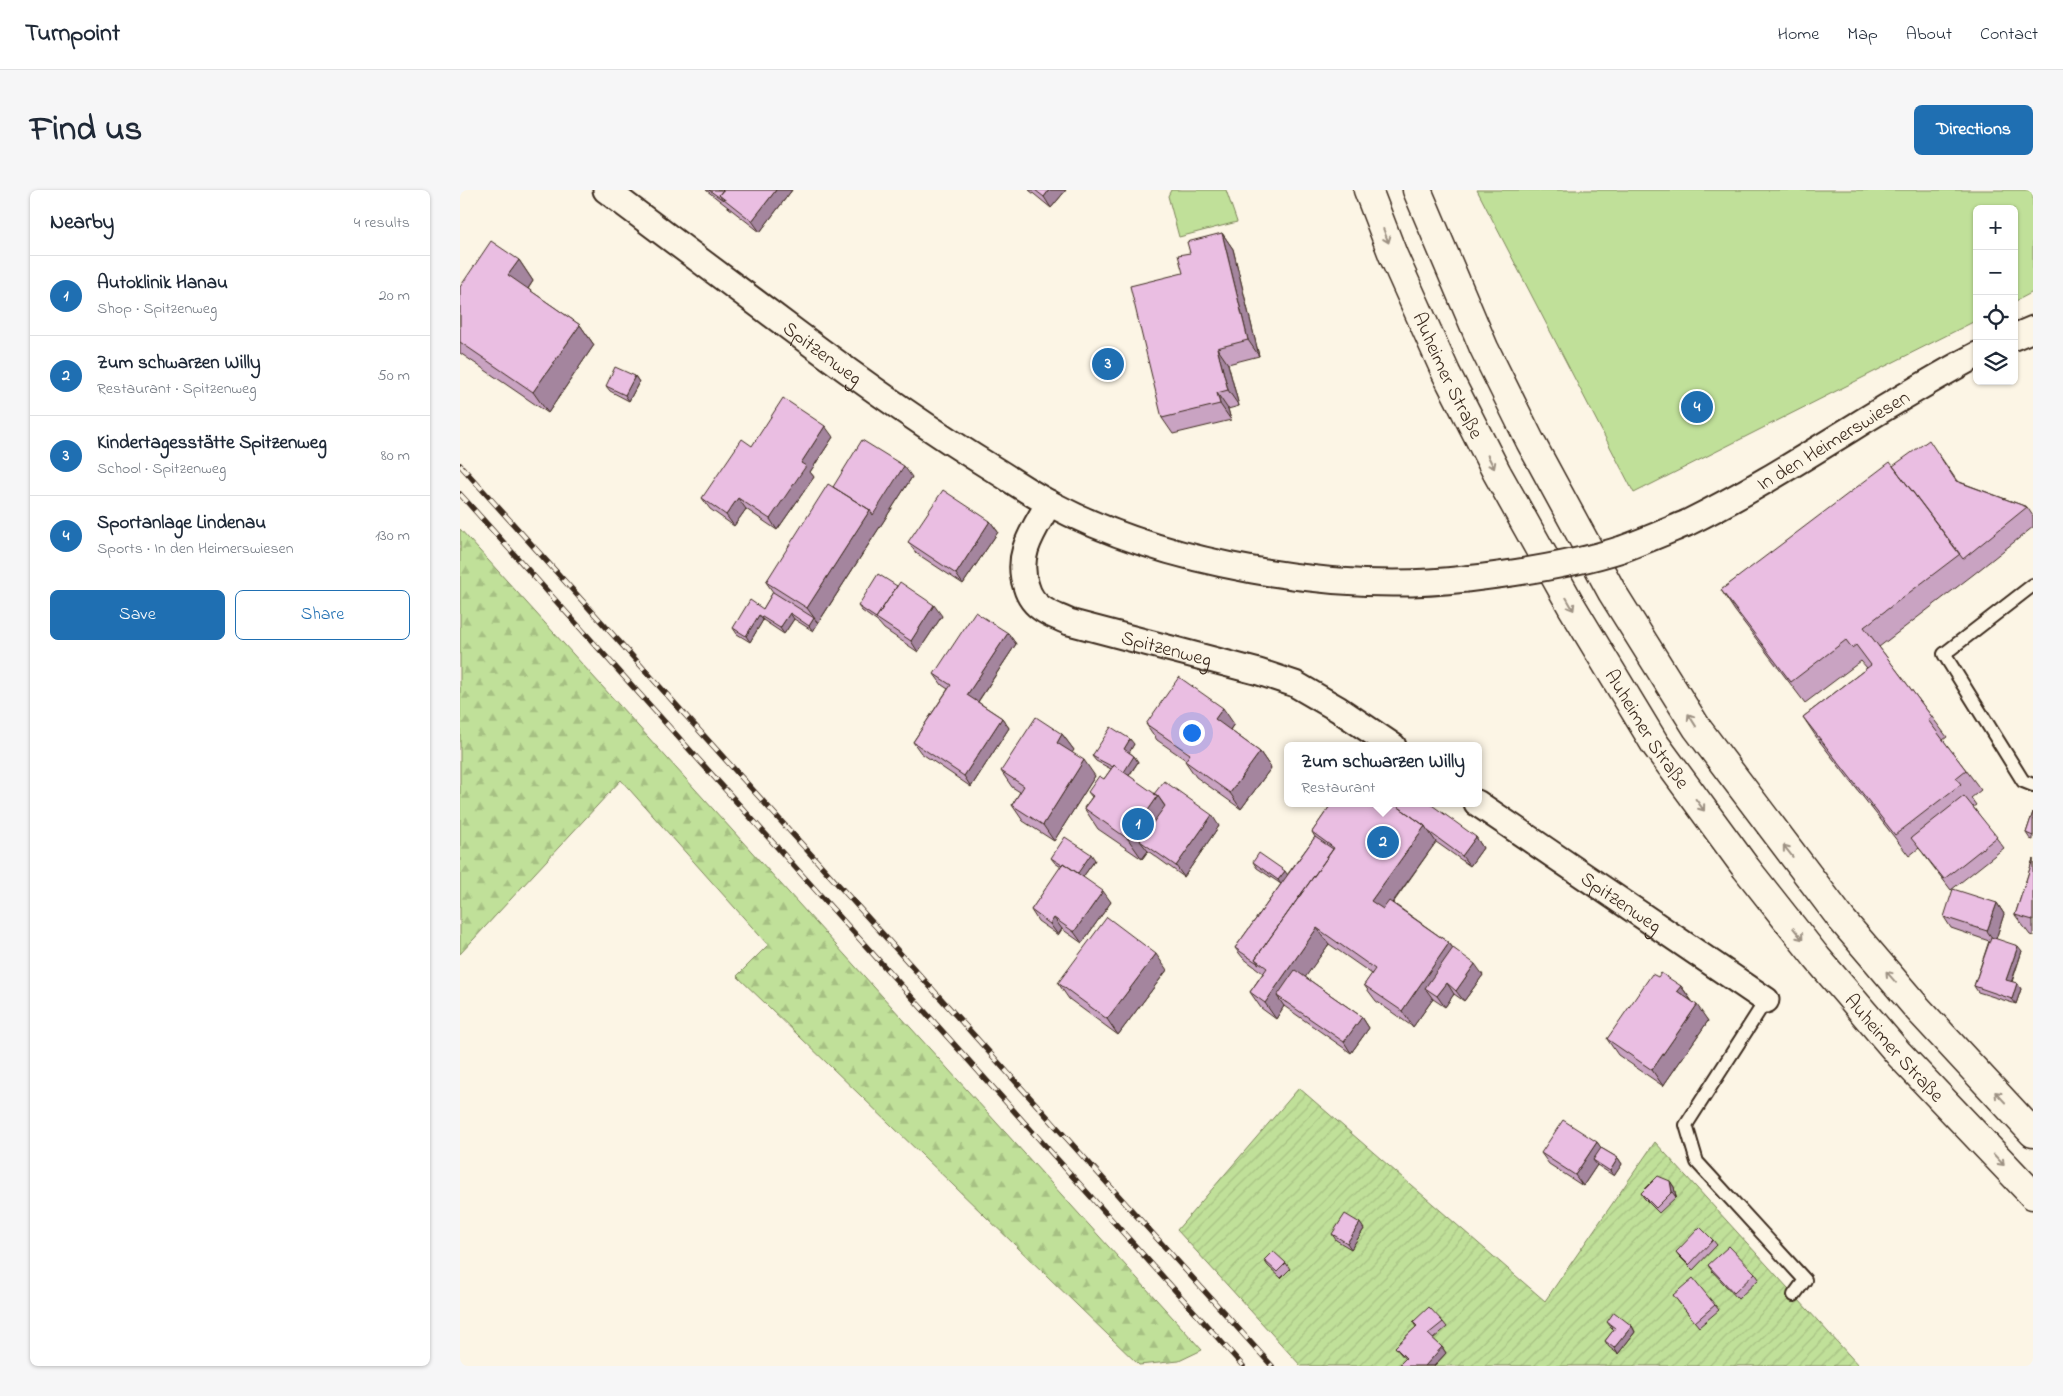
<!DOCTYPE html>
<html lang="en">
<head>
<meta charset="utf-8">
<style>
	body { margin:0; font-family:"Indie Flower",sans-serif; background:#f6f6f7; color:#1f2937 }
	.controls { position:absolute; right:15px; top:15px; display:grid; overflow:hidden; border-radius:8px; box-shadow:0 1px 4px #0004 }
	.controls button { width:45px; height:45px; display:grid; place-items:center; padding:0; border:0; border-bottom:1px solid #e0e1e3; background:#fff; color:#1f2937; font:25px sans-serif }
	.you { position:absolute; left:731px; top:542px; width:18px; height:18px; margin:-12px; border:4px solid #fff; border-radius:50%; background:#1a73e8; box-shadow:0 0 0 8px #1a73e833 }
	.badge { display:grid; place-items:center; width:32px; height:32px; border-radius:50%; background:#1f6fb2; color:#fff; font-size:16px; font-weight:700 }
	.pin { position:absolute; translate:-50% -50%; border:2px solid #fff; box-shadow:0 1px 5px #0006 }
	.popup { position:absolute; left:824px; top:552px; width:198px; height:65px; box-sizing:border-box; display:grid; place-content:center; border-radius:8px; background:#fff; filter:drop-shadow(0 1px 4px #0005); font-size:16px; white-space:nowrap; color:#747a83 }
	.popup b { font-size:19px; color:#1f2937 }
	.popup::after { content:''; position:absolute; left:50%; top:100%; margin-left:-10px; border:10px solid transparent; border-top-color:#fff }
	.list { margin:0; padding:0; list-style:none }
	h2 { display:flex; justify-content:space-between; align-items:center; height:65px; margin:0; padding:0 20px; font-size:21px }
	h2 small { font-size:16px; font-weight:400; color:#747a83 }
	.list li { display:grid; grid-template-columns:32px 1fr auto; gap:15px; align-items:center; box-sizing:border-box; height:80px; padding:0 20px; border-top:1px solid #e0e1e3 }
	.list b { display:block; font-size:19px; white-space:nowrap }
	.list p { margin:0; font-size:16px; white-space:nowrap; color:#747a83 }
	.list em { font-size:16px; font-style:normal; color:#747a83 }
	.actions { display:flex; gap:10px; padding:15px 20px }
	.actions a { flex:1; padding:11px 0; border:1px solid #1f6fb2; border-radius:8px; text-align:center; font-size:18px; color:#1f6fb2 }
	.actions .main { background:#1f6fb2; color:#fff }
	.icon { flex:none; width:28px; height:28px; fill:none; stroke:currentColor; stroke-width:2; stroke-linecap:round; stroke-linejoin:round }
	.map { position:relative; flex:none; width:1573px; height:1176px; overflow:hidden; border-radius:8px }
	header { display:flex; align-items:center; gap:30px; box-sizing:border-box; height:70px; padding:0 25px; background:#fff; border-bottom:1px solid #e0e1e3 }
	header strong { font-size:24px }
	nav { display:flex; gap:28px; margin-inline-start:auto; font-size:18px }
	.intro { display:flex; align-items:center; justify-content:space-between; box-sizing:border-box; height:120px; padding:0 30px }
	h1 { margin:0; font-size:35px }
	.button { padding:12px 22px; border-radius:8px; background:#1f6fb2; color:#fff; font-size:18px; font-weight:700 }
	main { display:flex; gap:30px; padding:0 30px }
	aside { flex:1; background:#fff; border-radius:8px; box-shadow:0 1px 4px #0004 }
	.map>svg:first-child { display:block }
	.forest { fill:url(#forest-firs); stroke:#7e855c }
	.park { fill:#c0e099; stroke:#7e855c }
	.garden { fill:url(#garden-furrows); stroke:#7e855c }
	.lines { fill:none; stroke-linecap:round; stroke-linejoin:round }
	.lane-casing { stroke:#3b2a1e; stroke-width:16 }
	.street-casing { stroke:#3b2a1e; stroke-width:29 }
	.secondary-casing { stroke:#3b2a1e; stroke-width:31 }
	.lane { stroke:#fcf5e5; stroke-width:12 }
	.street { stroke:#fcf5e5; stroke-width:25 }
	.secondary { stroke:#fcf5e5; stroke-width:28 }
	.rail-casing { stroke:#3b2a1e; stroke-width:5.5 }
	.rail { stroke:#fcf5e5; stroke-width:4; stroke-dasharray:11; stroke-linecap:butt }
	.street-bridge-casing { stroke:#3b2a1e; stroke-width:29; stroke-linecap:butt }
	.street-bridge { stroke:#fcf5e5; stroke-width:25 }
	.wall { fill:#c9a3c2; stroke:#3b2a1e }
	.shaded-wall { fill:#a4859e; stroke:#3b2a1e }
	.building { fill:#eabee2; stroke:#3b2a1e }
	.oneway { stroke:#9c9082 }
	.labels { text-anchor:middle; stroke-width:4; stroke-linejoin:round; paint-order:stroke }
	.street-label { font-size:20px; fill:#3b2a1e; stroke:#fcf5e5 }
</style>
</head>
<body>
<header>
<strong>Turnpoint</strong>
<nav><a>Home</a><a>Map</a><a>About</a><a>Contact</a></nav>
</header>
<div class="intro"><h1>Find us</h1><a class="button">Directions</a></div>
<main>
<aside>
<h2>Nearby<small>4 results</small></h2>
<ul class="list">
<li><span class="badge">1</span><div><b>Autoklinik Hanau</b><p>Shop · Spitzenweg</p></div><em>20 m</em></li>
<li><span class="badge">2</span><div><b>Zum schwarzen Willy</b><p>Restaurant · Spitzenweg</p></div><em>50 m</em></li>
<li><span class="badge">3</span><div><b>Kindertagesstätte Spitzenweg</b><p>School · Spitzenweg</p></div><em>80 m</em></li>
<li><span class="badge">4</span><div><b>Sportanlage Lindenau</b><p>Sports · In den Heimerswiesen</p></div><em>130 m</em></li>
</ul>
<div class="actions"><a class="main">Save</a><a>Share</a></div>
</aside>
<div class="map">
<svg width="1573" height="1176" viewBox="0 0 1573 1176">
	<defs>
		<pattern id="forest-firs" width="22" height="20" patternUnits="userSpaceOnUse" patternTransform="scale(1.25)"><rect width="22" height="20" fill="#c0e099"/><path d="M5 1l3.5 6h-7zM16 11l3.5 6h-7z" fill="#a6c083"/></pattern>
		<pattern id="garden-furrows" width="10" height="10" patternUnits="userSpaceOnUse" patternTransform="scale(1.25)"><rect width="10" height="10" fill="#c0e099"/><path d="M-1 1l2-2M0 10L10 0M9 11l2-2" fill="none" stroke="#a6c083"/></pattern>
	</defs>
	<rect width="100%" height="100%" fill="#fcf5e5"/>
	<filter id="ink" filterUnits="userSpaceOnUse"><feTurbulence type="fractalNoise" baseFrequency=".02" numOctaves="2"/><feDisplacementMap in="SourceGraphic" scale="10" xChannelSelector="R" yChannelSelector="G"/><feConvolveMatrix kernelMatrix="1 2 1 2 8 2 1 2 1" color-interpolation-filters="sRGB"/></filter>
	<g filter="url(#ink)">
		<path class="forest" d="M0 339 742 1160 719 1171 679 1175 277 786 308 755 161 590 0 764Z"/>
		<path class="park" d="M711 0H766L777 32 719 47 708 6Z
			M1017 0H1573V102L1554 112V19H1517V130L1174 303Z"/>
		<path class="garden" d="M839 898 1085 1111 1195 952 1399 1176H841L717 1040Z"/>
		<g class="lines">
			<defs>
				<path id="lane" d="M1573 395 1484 464 1563 591 1573 595
					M1306 810 1226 935 1237 972 1345 1090 1334 1105"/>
				<g id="street">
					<path id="s1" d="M146 0C209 47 271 94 334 141 399 190 465 237 535 280 553 291 570 303 589 313 705 375 876 404 1006 389"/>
					<path d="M1554 147 1573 139"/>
					<path id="s2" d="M589 313C574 340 555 364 566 396 569 407 574 414 584 420 591 425 601 428 609 432L799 482 835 494 878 519 933 556"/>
					<path id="s3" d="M1227 333C1327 284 1418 217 1517 165"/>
					<path id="s4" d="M1017 613 1306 810"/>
				</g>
				<g id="secondary">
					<path id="s5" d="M908 0 933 65 986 183 1037 283 1112 417 1195 554 1286 678 1357 768 1439 864 1573 1005"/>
					<path d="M957 0 1024 158 1070 251 1152 402 1237 538 1382 730 1458 819 1573 943"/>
				</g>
			</defs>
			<use href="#lane" class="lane-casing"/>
			<use href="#street" class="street-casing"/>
			<use href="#secondary" class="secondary-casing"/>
			<use href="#lane" class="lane"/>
			<use href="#street" class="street"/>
			<use href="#secondary" class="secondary"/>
			<defs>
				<path id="rail" d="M0 275 812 1176
					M0 304 783 1176"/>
			</defs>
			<use href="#rail" class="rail-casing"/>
			<use href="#rail" class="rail"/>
			<defs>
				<path id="street-bridge" d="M1006 389C1059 383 1112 375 1162 359 1184 351 1205 342 1227 333"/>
			</defs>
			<use href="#street-bridge" class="street-bridge-casing"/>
			<use href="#street-bridge" class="street-bridge"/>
		</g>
		<path class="wall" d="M246 0H332L300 42Z
			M569 0H606L591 18Z
			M762 43 773 59 799 166 768 174 779 216 768 219 771 230 713 244 702 228 723 83 730 63Z
			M59 70 73 91 68 99 120 135 134 155 88 223 0 163V97Z
			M175 186 179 192 169 211 150 201 146 196Z
			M373 247 350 282 354 287 317 340 286 319 274 336 250 319 242 308 292 256Z
			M1480 266 1497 291 1567 317 1573 326V337L1514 384 1419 457 1472 527 1487 547 1483 550 1506 580 1521 600 1511 608 1516 615 1513 617 1544 658 1491 700 1459 658 1449 666 1357 548 1343 527 1407 478 1401 471 1345 513 1275 421 1261 400 1433 276Z
			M452 287 353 441 334 429 324 444 303 430 290 452 277 444 273 438 303 419 313 402 306 392 373 297Z
			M530 331 538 342 503 394 456 363 448 352Z
			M398 416 482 426 458 462 424 439 419 433 402 421Z
			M548 443 556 454 518 512 542 528 549 538 511 597 461 563 453 552 488 499 482 495 474 484Z
			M686 534H774L770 540 800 562 811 578 781 619 736 587 725 571 726 570 697 550Z
			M602 544 614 560 612 562 635 586 594 651 563 631 552 615 560 602 552 597 541 581Z
			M674 554 669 562 674 566 678 572 669 586 694 604 759 636 724 687 688 661 682 669 638 639 624 618 632 607 628 602 644 589 651 579 636 571 632 566Z
			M872 613 1016 647 1023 658 1010 676 976 652 933 713 989 753 993 758 1023 785 1004 811 994 804 985 817 973 809 953 837 916 811 904 795 912 784 869 754 845 787 902 827 909 838 891 863 824 816 816 829 801 818 790 802 803 783 783 768 775 758 821 694 797 678 793 672 827 685 855 647 852 642Z
			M1573 622V650L1570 649 1566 643Z
			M591 668 635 670 623 687 651 712 622 753 602 739 598 745 578 731 571 720 601 677 595 673Z
			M1573 669V746L1570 745 1555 725Z
			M1537 713 1544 724 1536 749 1562 761 1552 792 1557 793 1561 799 1556 814 1518 802 1514 796 1529 751 1491 738 1484 727Z
			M707 780 658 845 609 809 598 793Z
			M1198 787 1221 796 1232 811 1248 831 1203 896 1158 865 1147 849Z
			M1137 952 1141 958 1158 968 1162 974 1154 986 1137 975 1123 996 1089 974 1081 963Z
			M1210 991 1214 997 1216 1007 1199 1023 1184 1008 1181 1003Z
			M904 1039 891 1059 876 1050 872 1044Z
			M1253 1050 1257 1055 1233 1080 1220 1067 1216 1062Z
			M804 1070 826 1073 830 1079 821 1088 808 1076Z
			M1248 1075 1295 1083 1299 1089 1278 1109 1252 1081Z
			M1213 1105 1255 1115 1259 1120 1239 1137Z
			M953 1132H983L987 1137 973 1149 982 1157 986 1163 974 1176H938L945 1169 935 1157 956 1137Z
			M1147 1132 1172 1136 1175 1142 1158 1164 1149 1157 1145 1151 1154 1140 1151 1137Z"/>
		<path class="shaded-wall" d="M316 0H332L300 42 292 31Z
			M589 0H606L591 18 584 7Z
			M762 43 773 59 799 166 788 150Z
			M59 70 73 91 63 106 48 85Z
			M120 135 134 155 88 223 73 202Z
			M757 158 768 174 779 216 768 200Z
			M175 186 179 192 169 211 165 205Z
			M757 203 768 219 771 230 760 214Z
			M365 236 373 247 350 282 354 287 317 340 310 329 341 273Z
			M444 276 452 287 358 433 347 418 410 320Z
			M278 308 286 319 274 336 266 325Z
			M530 331 538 342 503 394 496 384Z
			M474 415 482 426 458 462 451 451Z
			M330 423 334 429 324 444 320 438Z
			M299 425 303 430 290 452 286 446Z
			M354 428 358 433 353 441 349 436Z
			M548 443 556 454 515 516 507 505Z
			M763 518 774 534 766 545 755 529Z
			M542 528 549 538 511 597 504 586Z
			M602 544 614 560 608 569 597 553Z
			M670 549 674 554 668 565 664 559Z
			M800 562 811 578 781 619 770 603Z
			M674 566 678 572 667 588 663 582Z
			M624 570 635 586 594 651 583 635Z
			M698 606 712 627 680 651 688 661 682 669 668 649Z
			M752 625 759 636 724 687 716 676Z
			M965 636 976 652 922 727 911 711Z
			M1016 647 1023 658 1010 676 1002 666Z
			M631 664 635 670 620 691 616 685Z
			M825 681 829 687 822 696 818 690Z
			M643 701 651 712 622 753 614 742Z
			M1537 713 1544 724 1535 752 1527 741Z
			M594 728 602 739 598 745 590 734Z
			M857 738 869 754 827 813 817 806 824 816 816 829 805 813Z
			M989 753 1001 769 965 798 973 809 953 837 942 821Z
			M1558 756 1562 761 1550 796 1546 790Z
			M696 764 707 780 658 845 647 829Z
			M1015 774 1023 785 1004 811 996 801Z
			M987 793 994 804 985 817 977 806Z
			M1557 793 1561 799 1556 814 1552 809Z
			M1221 796 1232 812 1217 801Z
			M1237 815 1248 831 1203 896 1192 880Z
			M902 827 909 838 891 863 884 852Z
			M1137 952 1145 963 1133 970 1137 975 1123 996 1115 985Z
			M1158 968 1162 974 1154 986 1150 981Z
			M1210 991 1214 997 1216 1007 1212 1002Z
			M900 1033 904 1039 891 1059 887 1053Z
			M1172 1136 1175 1142 1158 1164 1154 1158Z
			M982 1157 986 1163 974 1176H965Z"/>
		<path class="building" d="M249 0H263L259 5 263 10Z
			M263 0H316L292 31 259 5Z
			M575 0H589L584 7Z
			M762 43 788 150 757 158 768 200 757 203 760 214 702 228 670 96 723 83 718 65 730 63 727 52Z
			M31 51 59 70 48 85 120 135 73 202 0 152V97Z
			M155 177 175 186 165 205 146 196Z
			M323 208 365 236 341 273 346 276 310 329 278 308 266 325 242 308 282 249 292 256Z
			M402 250 444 276 413 325 410 320 373 297Z
			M1469 250 1496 291 1567 317 1503 369 1433 276Z
			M1430 272 1500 364 1404 437 1472 527 1468 530 1506 580 1496 588 1501 594 1435 645 1343 527 1411 475 1396 455 1392 458 1386 450 1331 492 1261 400Z
			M368 294 410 320 347 418 306 392Z
			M483 300 530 331 496 384 448 352Z
			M418 384 437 396 416 428 398 416Z
			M440 392 474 415 451 451 416 428Z
			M313 402 354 428 349 436 330 423 320 438 299 425 286 446 273 438 290 410 303 419Z
			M515 422 548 443 507 505 542 528 504 586 453 552 491 495 474 484Z
			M719 487 763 518 755 529 800 562 770 603 725 571 730 564 686 534Z
			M576 527 602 544 597 553 624 570 583 635 552 615 564 596 541 581Z
			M651 537 670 549 664 559 674 566 664 582 654 575 653 577 632 566Z
			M654 575 698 606 668 649 624 618 633 606 628 602 639 586 644 589Z
			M704 591 752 625 716 676 680 651 705 616 698 606 694 604Z
			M1504 606 1537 647 1484 689 1451 648Z
			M872 613H933L965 636 911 711 923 719 929 711 989 753 942 821 904 795 915 779 857 738 805 813 790 802 807 778 795 769 874 658 852 642Z
			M933 613H969L1016 647 1002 666 968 641 965 636Z
			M1573 622V646L1566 643Z
			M605 647 631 664 618 683 603 673 602 675 591 668Z
			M855 647 873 659 795 769 799 774 775 758Z
			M799 663 825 681 818 690 793 672Z
			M1573 669V730L1555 725Z
			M603 673 643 701 614 742 594 728 590 734 571 720Z
			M1493 699 1537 713 1527 741 1484 727Z
			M647 727 696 764 647 829 598 793Z
			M1531 747 1558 756 1546 790 1557 793 1552 809 1514 796Z
			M993 758 1015 774 996 801 987 793 977 806 965 798Z
			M835 780 902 827 884 852 817 806Z
			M1201 783 1221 796 1217 801 1237 815 1192 880 1147 849 1192 784 1198 787Z
			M1103 930 1137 952 1115 985 1081 963Z
			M1141 958 1158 968 1150 981 1133 970Z
			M1198 986 1210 991 1212 1002 1196 1018 1181 1003Z
			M885 1024 900 1033 887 1053 872 1044Z
			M1240 1037 1253 1050 1229 1075 1216 1062Z
			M1269 1056 1295 1083 1274 1103 1248 1075Z
			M813 1061 826 1073 817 1082 804 1070Z
			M1233 1088 1255 1115 1235 1132 1213 1105Z
			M969 1117 983 1132 968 1144 982 1157 965 1176H938L946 1168 935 1157 957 1136 953 1132Z
			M1154 1122 1172 1136 1154 1158 1145 1151 1155 1138 1147 1132Z"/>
		<defs><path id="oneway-shaft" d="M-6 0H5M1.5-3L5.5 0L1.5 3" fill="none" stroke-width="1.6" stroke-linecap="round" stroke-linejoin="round" transform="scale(1.25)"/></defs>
		<g class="oneway">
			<use href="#oneway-shaft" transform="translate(926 46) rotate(69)"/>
			<use href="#oneway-shaft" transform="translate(1031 272) rotate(63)"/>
			<use href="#oneway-shaft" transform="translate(1110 414) rotate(60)"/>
			<use href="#oneway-shaft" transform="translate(1232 530) rotate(-122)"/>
			<use href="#oneway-shaft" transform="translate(1240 615) rotate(54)"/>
			<use href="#oneway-shaft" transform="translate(1328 661) rotate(-128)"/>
			<use href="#oneway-shaft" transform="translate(1338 744) rotate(51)"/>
			<use href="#oneway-shaft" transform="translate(1431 787) rotate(-131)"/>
			<use href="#oneway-shaft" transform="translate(1540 907) rotate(-133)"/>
			<use href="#oneway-shaft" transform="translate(1539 970) rotate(47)"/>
		</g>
	</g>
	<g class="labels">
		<g class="street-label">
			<text dy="7" stroke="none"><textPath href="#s1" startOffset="271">Spitzenweg</textPath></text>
			<text dy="7" stroke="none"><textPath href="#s5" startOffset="202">Auheimer Straße</textPath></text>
			<text dy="7" stroke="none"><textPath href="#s3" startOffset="168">In den Heimerswiesen</textPath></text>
			<text dy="7" stroke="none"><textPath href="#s2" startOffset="249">Spitzenweg</textPath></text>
			<text dy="7" stroke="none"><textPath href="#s5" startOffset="608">Auheimer Straße</textPath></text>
			<text dy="7" stroke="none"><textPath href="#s4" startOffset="175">Spitzenweg</textPath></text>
			<text dy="7" stroke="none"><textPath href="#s5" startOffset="1012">Auheimer Straße</textPath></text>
		</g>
	</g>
</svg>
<div class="controls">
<button>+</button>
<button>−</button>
<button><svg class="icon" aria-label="locate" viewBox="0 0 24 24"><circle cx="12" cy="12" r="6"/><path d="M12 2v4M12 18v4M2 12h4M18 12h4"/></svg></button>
<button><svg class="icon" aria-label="layers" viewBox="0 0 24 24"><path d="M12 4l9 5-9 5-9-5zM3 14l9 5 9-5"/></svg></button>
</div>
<div class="you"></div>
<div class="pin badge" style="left:678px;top:634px">1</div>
<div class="pin badge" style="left:923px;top:652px">2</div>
<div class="popup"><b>Zum schwarzen Willy</b>Restaurant</div>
<div class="pin badge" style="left:648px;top:174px">3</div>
<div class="pin badge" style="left:1237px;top:217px">4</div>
</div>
</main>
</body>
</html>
